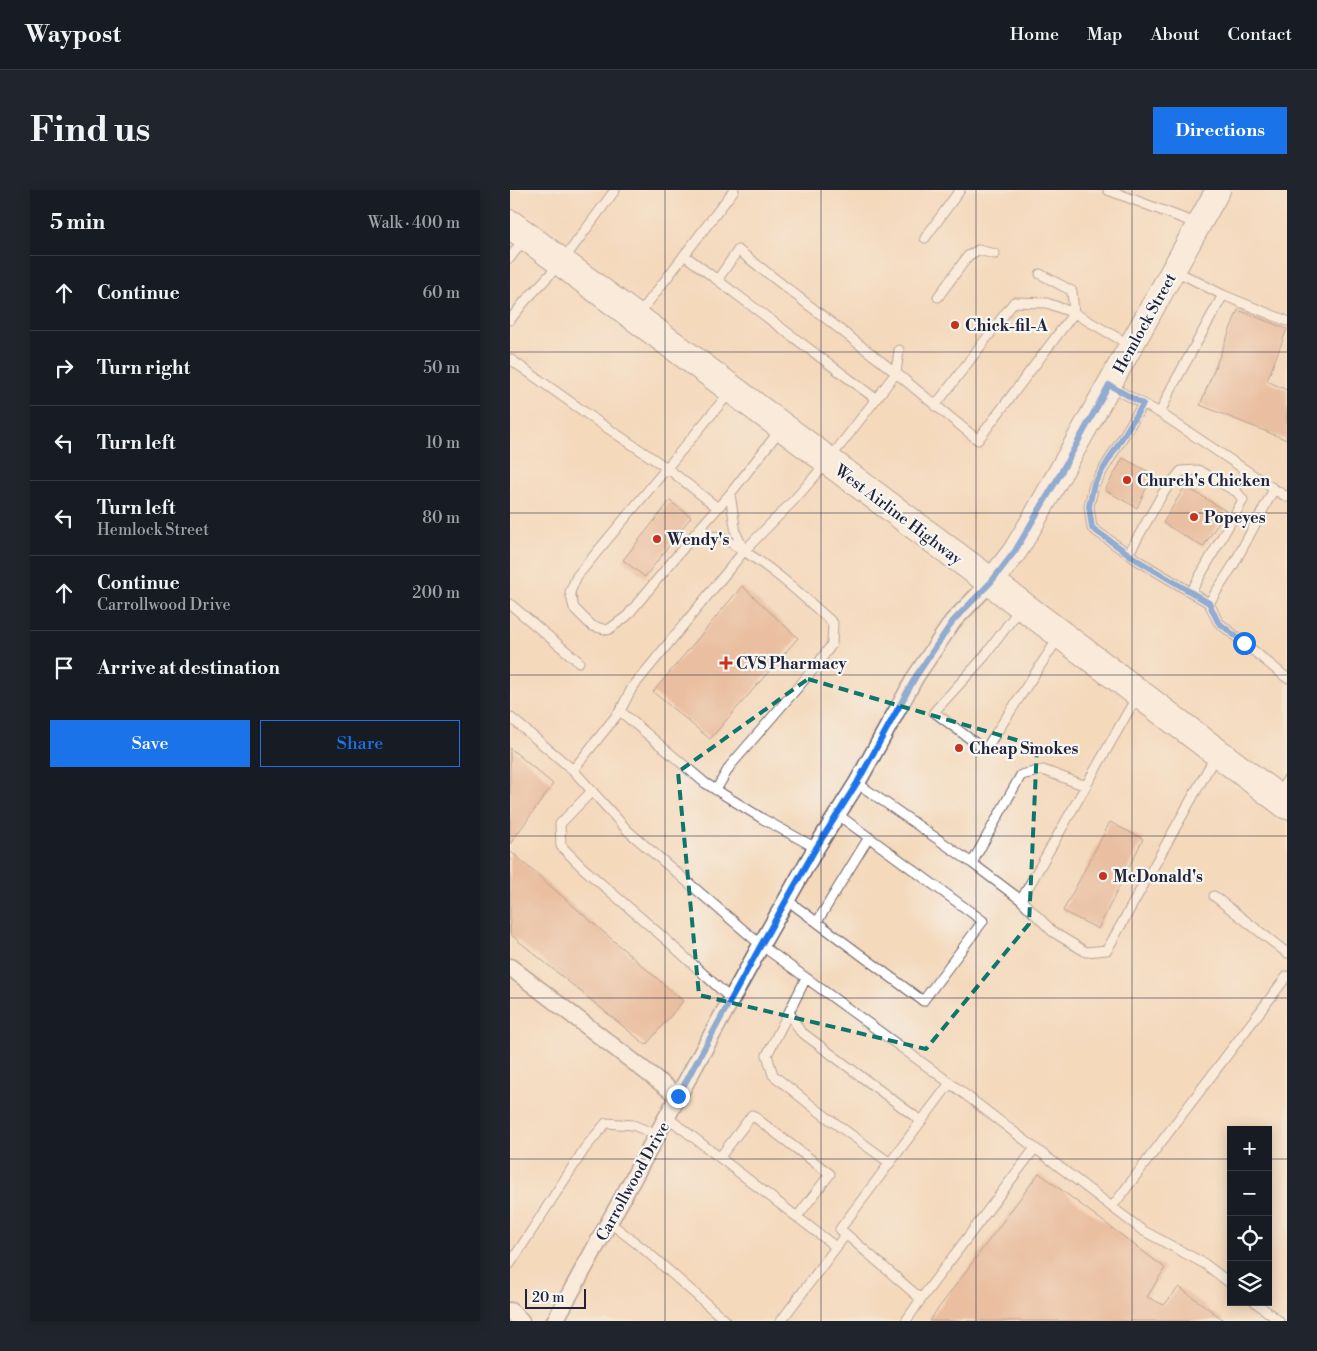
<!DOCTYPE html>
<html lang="en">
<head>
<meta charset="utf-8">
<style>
	body { margin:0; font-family:"Libre Bodoni",serif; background:#20242c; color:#f1f3f6 }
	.controls { position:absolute; right:15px; bottom:15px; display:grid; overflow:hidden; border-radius:0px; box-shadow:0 2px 12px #0003 }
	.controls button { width:45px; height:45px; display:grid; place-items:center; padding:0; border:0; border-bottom:1px solid #363941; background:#171b24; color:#f1f3f6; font:25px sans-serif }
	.scale { position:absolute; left:15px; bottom:12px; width:61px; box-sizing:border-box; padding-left:5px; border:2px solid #22223b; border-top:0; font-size:14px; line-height:18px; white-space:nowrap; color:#22223b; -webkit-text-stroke:4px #f6f6f2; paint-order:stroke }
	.stop { position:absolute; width:15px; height:15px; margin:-11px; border:4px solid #1a73e8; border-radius:50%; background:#fff }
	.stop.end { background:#1a73e8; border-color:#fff; box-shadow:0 1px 5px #0008 }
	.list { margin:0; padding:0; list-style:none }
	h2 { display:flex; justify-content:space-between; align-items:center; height:65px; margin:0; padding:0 20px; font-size:21px }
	h2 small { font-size:16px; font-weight:400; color:#9ea1a6 }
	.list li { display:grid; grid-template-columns:32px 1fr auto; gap:15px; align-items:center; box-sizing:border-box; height:75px; padding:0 20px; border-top:1px solid #363941 }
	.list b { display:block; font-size:19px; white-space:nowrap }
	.list p { margin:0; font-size:16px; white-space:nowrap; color:#9ea1a6 }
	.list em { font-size:16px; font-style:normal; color:#9ea1a6 }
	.actions { display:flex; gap:10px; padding:15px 20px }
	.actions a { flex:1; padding:11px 0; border:1px solid #1a73e8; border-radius:0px; text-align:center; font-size:18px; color:#1a73e8 }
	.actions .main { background:#1a73e8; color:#fff }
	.icon { flex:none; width:28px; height:28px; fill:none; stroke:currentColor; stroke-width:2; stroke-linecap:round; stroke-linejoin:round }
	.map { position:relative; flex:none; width:777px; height:1131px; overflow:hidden; border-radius:0px }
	header { display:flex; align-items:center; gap:30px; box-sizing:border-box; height:70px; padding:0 25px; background:#171b24; border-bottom:1px solid #363941 }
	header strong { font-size:24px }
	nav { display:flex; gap:28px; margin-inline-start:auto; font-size:18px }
	.intro { display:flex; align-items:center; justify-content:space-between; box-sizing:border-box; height:120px; padding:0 30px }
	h1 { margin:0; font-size:35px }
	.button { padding:12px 22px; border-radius:0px; background:#1a73e8; color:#fff; font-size:18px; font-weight:700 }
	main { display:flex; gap:30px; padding:0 30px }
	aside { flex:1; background:#171b24; border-radius:0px; box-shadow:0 2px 12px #0003 }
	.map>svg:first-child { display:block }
	.building { fill:#dd9e7e }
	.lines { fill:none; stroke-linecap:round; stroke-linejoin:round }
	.lane-casing { stroke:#6c6268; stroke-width:11 }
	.street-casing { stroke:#6c6268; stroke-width:19 }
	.secondary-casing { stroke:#6c6268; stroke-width:26 }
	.highway-casing { stroke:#6c6268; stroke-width:30 }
	.lane { stroke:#fff; stroke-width:9 }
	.street { stroke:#fff; stroke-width:16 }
	.secondary { stroke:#fff; stroke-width:24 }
	.highway { stroke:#fff; stroke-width:28 }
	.route { stroke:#1a73e8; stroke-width:6 }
	.marked { fill:none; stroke:#0f766e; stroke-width:4; stroke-dasharray:10 6; stroke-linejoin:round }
	.grid { fill:none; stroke:#22223b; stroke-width:1; stroke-opacity:0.55 }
	.poi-dot { fill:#c8321e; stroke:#f6f6f2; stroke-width:2 }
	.labels { text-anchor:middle; stroke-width:4.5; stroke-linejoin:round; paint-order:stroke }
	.street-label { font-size:16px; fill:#22223b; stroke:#f6f6f2 }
	.poi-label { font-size:16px; font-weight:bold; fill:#22223b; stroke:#f6f6f2; text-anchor:start }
</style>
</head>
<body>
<header>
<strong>Waypost</strong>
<nav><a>Home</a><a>Map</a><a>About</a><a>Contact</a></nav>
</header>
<div class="intro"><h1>Find us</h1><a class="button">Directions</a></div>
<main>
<aside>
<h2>5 min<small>Walk · 400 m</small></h2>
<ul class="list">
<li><svg class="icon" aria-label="ahead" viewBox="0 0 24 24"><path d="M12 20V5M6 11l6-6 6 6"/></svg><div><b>Continue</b></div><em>60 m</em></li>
<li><svg class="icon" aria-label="right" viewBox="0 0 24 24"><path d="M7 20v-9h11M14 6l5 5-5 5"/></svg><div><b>Turn right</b></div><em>50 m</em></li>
<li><svg class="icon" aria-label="left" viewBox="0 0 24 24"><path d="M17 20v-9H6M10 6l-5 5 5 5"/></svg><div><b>Turn left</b></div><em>10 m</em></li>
<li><svg class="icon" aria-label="left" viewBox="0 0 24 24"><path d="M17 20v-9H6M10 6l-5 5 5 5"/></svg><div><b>Turn left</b><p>Hemlock Street</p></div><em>80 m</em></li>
<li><svg class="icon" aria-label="ahead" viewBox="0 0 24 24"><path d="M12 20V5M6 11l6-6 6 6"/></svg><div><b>Continue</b><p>Carrollwood Drive</p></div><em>200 m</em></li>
<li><svg class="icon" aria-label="arrive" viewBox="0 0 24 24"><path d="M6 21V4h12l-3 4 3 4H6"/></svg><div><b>Arrive at destination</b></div></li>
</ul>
<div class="actions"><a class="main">Save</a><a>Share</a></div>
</aside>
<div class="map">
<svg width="777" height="1131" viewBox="0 0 777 1131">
	<rect width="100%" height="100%" fill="#f6f6f2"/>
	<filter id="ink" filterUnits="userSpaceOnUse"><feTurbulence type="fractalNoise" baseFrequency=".02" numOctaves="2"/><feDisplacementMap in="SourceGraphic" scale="10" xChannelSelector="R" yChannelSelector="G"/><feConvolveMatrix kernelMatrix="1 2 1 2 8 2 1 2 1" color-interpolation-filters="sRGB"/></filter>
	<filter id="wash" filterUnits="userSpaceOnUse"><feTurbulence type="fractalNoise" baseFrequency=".0096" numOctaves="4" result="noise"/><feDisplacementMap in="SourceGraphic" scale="20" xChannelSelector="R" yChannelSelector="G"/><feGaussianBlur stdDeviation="1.12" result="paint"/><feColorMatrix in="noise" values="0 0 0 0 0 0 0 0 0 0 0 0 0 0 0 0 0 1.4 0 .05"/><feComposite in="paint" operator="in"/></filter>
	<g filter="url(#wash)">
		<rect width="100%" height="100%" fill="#f4d9bb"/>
		<g id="blocks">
			<path class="building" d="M728 120 777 139 757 191 777 200V250L690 215Z
				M613 268 643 284 627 318 595 300Z
				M675 296 716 321 693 357 653 333Z
				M160 311 181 327 135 387 113 370Z
				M232 396 288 448 200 549 143 502Z
				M0 558 43 594 0 654Z
				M600 632 633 649 588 739 553 721Z
				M0 661 173 811 136 855 0 744Z
				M529 983 655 1078 637 1107 654 1115 669 1097 715 1131H419Z"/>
		</g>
	</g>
	<g filter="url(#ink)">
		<use href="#blocks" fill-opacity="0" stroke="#6c6268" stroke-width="1"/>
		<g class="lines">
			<defs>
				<path id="lane" d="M598 0 688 34
					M415 48 450 0
					M174 65 366 209 318 271 285 309 234 361
					M0 68 14 49
					M664 80 713 105 777 131
					M208 89 228 60 386 183
					M713 105 661 199 650 223 764 299 724 374 699 413 708 432 777 488
					M428 107 458 66 468 60 485 64
					M127 127 224 0
					M0 130 15 111 51 73 105 0
					M0 169 87 231 157 278 208 318
					M386 183 389 160
					M600 196 650 223
					M220 202 67 386 60 402 64 418 82 436 98 440 117 426 184 345 220 304 270 240
					M366 209 386 183 468 250 564 123 562 101 530 84
					M633 214 584 295 579 316 582 338 627 370 699 413
					M425 216 504 112 537 113 564 123 620 155
					M764 299 777 307
					M220 304 226 343 234 361
					M184 345 212 347 233 361
					M619 363 653 303 671 281 688 280 727 302 733 310 681 402
					M0 414 69 472
					M511 417 474 467 424 522 475 560 549 447
					M110 521 195 593 253 629 306 658
					M0 527 63 580 118 641 251 755 440 893 632 1040 695 1074 721 1094
					M63 580 110 521 122 498 234 361C267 382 294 407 323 433L322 454 307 475 220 576 206 600
					M347 593 462 673 511 710 543 742 576 762 597 760 706 565
					M82 601 50 634 51 656 73 678 153 747 221 809
					M768 605 777 590
					M462 673 511 585 533 580 576 596
					M704 706 777 763
					M277 710 413 811 473 731 327 624
					M511 710 627 506
					M307 732 359 647
					M296 788 279 822 290 841 411 931
					M279 822 257 865 263 885 307 920 380 973
					M157 927 326 1057
					M210 967 242 925 320 984 287 1027
					M602 1017 777 786
					M99 1032 135 1060 216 1131
					M0 1074 75 958 96 933 123 935 147 945
					M411 1109 330 1039 440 893
					M745 1112 769 1131
					M271 1131 336 1044
					M396 1131 411 1109 525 958"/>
				<path id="street" d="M0 777 168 906
					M0 1121 11 1131
					M45 1131 251 755 306 658 347 593 406 486 443 431 481 392"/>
				<path id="secondary" d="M481 392 505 361 523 331 708 0"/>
				<path id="highway" d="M0 34 481 392 777 615"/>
			</defs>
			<use href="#lane" class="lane-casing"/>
			<use href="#street" class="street-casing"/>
			<use href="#secondary" class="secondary-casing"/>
			<use href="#highway" class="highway-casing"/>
			<use href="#lane" class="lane"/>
			<use href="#street" class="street"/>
			<use href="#secondary" class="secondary"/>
			<use href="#highway" class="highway"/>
		</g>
	</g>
	<g class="lines" filter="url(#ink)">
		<path class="route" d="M168 906 251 755 306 658 347 593 406 486 443 431 481 392 505 361 548 288 599 195 633 214 584 294 579 316 582 338 627 370 699 413 708 432 734 453"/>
	</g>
	<path d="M0 0H777V1131H0ZM298 489 527 556 519 734 416 859 189 805 168 582Z" fill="#f4d9bb" fill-opacity=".55" fill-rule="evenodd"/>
	<path class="marked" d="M298 489 527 556 519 734 416 859 189 805 168 582Z"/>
	<path class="grid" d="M155 0V1131M311 0V1131M466 0V1131M622 0V1131M0 162H777M0 323H777M0 485H777M0 646H777M0 808H777M0 969H721M758 969H777"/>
	<g class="poi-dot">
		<circle cx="445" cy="135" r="5"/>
		<circle cx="617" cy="290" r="5"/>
		<circle cx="684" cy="327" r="5"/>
		<circle cx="147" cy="349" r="5"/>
		<path d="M213.5 465.5h5v5h5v5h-5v5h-5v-5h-5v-5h5z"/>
		<circle cx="449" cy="558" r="5"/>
		<circle cx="593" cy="686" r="5"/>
	</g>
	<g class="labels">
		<g class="street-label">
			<text transform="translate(634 133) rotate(-61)" y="6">Hemlock Street</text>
			<text transform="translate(389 324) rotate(37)" y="6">West Airline Highway</text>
			<text transform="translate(122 991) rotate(-61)" y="6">Carrollwood Drive</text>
		</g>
		<g class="poi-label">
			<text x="455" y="141">Chick-fil-A</text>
			<text x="627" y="296">Church's Chicken</text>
			<text x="694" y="333">Popeyes</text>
			<text x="157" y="355">Wendy's</text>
			<text x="226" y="479">CVS Pharmacy</text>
			<text x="459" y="564">Cheap Smokes</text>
			<text x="603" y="692">McDonald's</text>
		</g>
	</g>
</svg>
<div class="controls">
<button>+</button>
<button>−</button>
<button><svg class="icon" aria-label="locate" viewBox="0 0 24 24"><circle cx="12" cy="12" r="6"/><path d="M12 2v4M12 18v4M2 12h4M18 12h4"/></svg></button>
<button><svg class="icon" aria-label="layers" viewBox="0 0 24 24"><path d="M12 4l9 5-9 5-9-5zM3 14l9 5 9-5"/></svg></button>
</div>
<div class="scale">20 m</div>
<div class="stop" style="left:734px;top:453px"></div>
<div class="stop end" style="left:168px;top:906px"></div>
</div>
</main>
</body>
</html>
